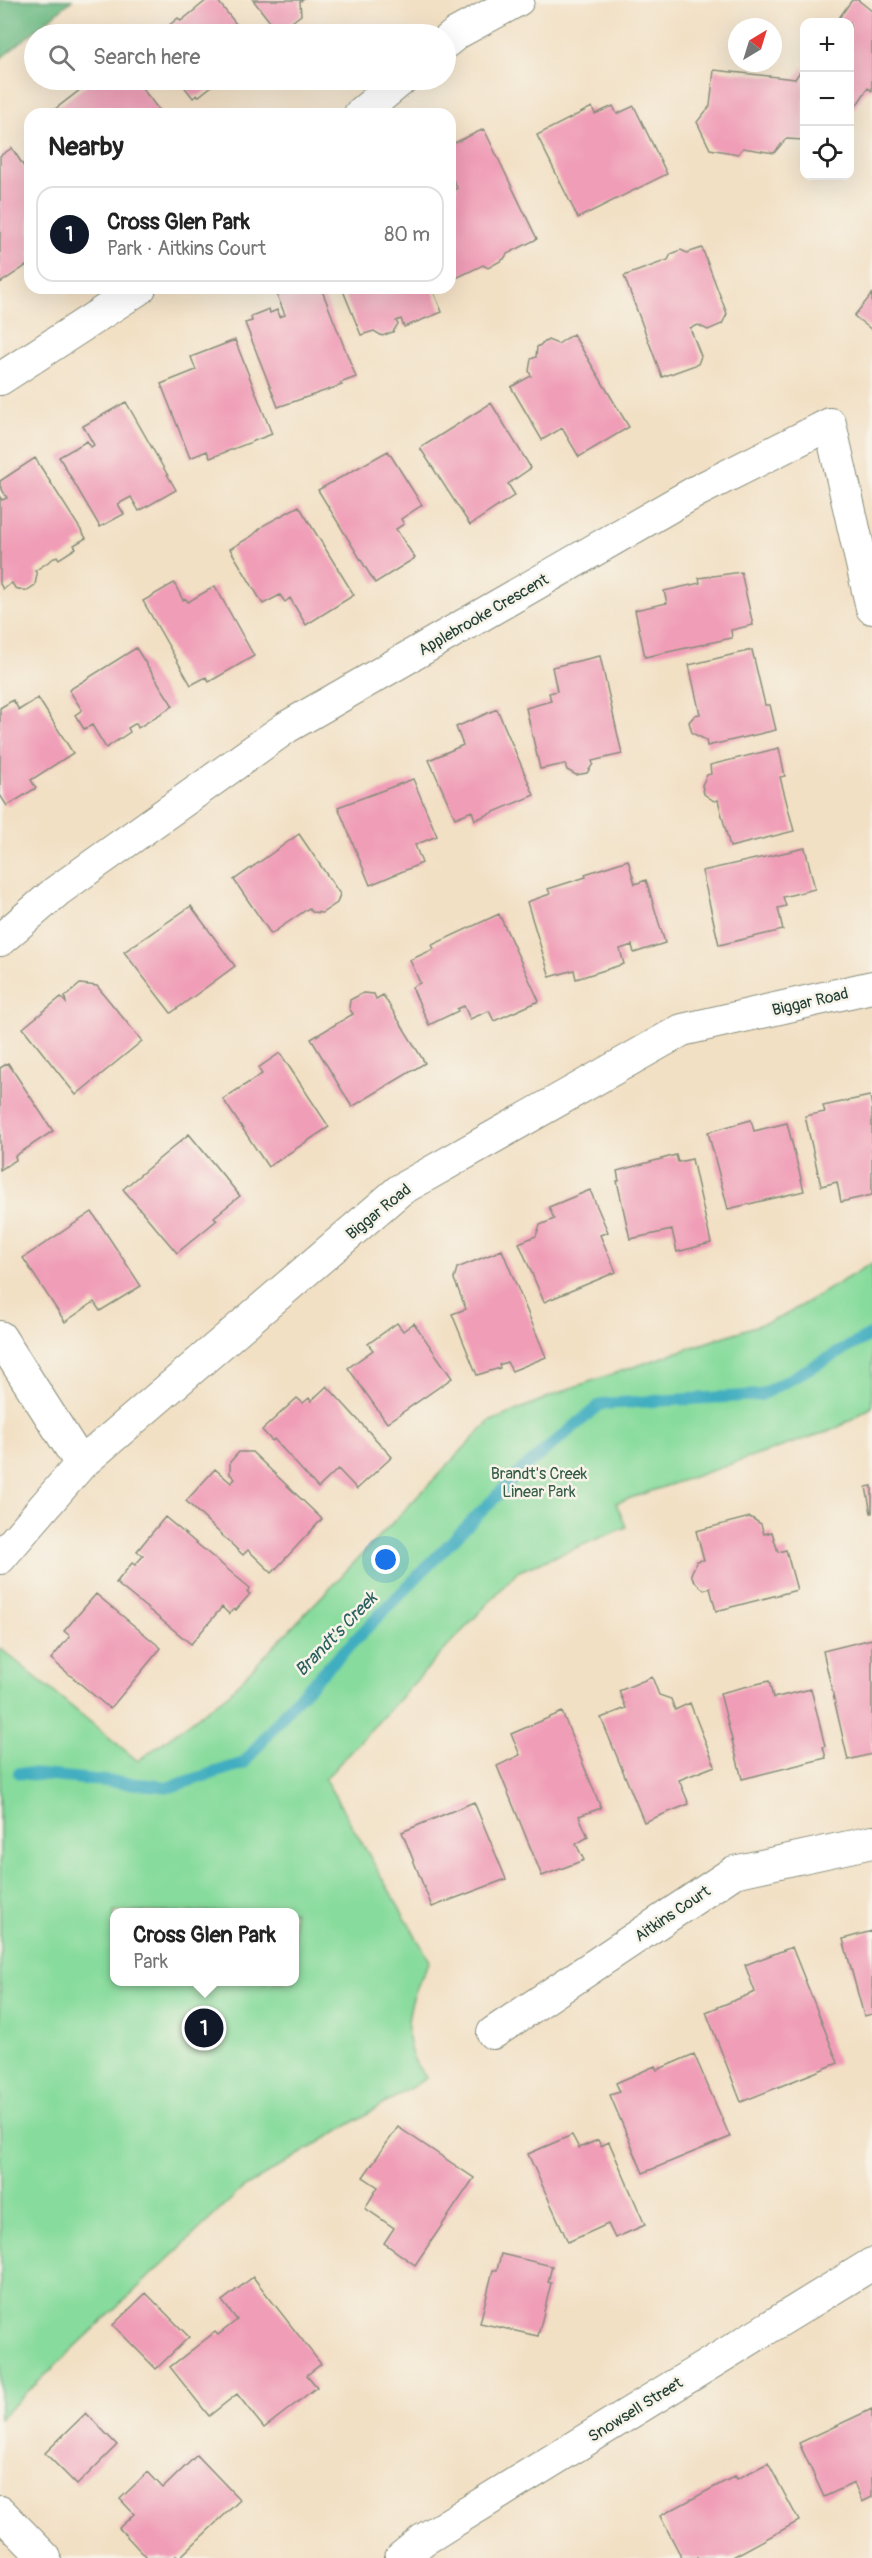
<!DOCTYPE html>
<html lang="en">
<head>
<meta charset="utf-8">
<style>
	body { margin:0; font-family:Pangolin,sans-serif; background:#f6f6f6; color:#222 }
	.controls { position:absolute; right:18px; top:18px; display:grid; overflow:hidden; border-radius:12px; box-shadow:0 6px 24px #0002 }
	.controls button { width:54px; height:54px; display:grid; place-items:center; padding:0; border:0; border-bottom:2px solid #e0e0e0; background:#fff; color:#222; font:30px sans-serif }
	.compass { position:absolute; left:728px; top:18px; width:54px; height:54px; border-radius:50%; background:#fff; box-shadow:0 6px 24px #0002; rotate:38deg }
	.you { position:absolute; left:386px; top:1560px; width:21px; height:21px; margin:-15px; border:4px solid #fff; border-radius:50%; background:#1a73e8; box-shadow:0 0 0 9px #1a73e833 }
	.badge { display:grid; place-items:center; width:39px; height:39px; border-radius:50%; background:#111827; color:#fff; font-size:20px; font-weight:700 }
	.pin { position:absolute; translate:-50% -50%; border:3px solid #fff; box-shadow:0 2px 6px #0006 }
	.popup { position:absolute; left:110px; top:1908px; width:189px; height:78px; box-sizing:border-box; display:grid; place-content:center; border-radius:12px; background:#fff; filter:drop-shadow(0 2px 4px #0005); font-size:20px; white-space:nowrap; color:#767676 }
	.popup b { font-size:22px; color:#222 }
	.popup::after { content:''; position:absolute; left:50%; top:100%; margin-left:-12px; border:12px solid transparent; border-top-color:#fff }
	.list { margin:0; padding:0; list-style:none }
	h2 { display:flex; justify-content:space-between; align-items:center; height:78px; margin:0; padding:0 24px; font-size:26px }
	h2 small { font-size:20px; font-weight:400; color:#767676 }
	.list li { display:grid; grid-template-columns:39px 1fr auto; gap:18px; align-items:center; box-sizing:border-box; height:96px; margin:0 12px 12px; padding:0 12px; border:2px solid #e0e0e0; border-radius:18px }
	.list b { display:block; font-size:22px; white-space:nowrap }
	.list p { margin:0; font-size:20px; white-space:nowrap; color:#767676 }
	.list em { font-size:20px; font-style:normal; color:#767676 }
	.icon { flex:none; width:33px; height:33px; fill:none; stroke:currentColor; stroke-width:2; stroke-linecap:round; stroke-linejoin:round }
	.map { position:relative; flex:none; width:872px; height:2558px; overflow:hidden }
	.search { position:absolute; background:#fff; box-shadow:0 6px 24px #0002; left:24px; top:24px; width:432px; height:66px; display:flex; align-items:center; gap:15px; box-sizing:border-box; padding:0 21px; border-radius:33px; color:#767676; font-size:22px }
	.panel { position:absolute; background:#fff; box-shadow:0 6px 24px #0002; left:24px; top:108px; width:432px; height:186px; border-radius:18px }
	.map>svg:first-child { display:block }
	.green { fill:#87db9c; stroke:#538c68; stroke-width:1.5; fill-rule:evenodd }
	.forest { fill:#6dbb84; stroke:#467c5c; stroke-width:1.5 }
	.lines { fill:none; stroke-linecap:round; stroke-linejoin:round }
	.stream { stroke:#41adc0; stroke-width:12 }
	.building { fill:#f09eb7 }
	.street-casing { stroke:#888e7c; stroke-width:34 }
	.street { stroke:#fff; stroke-width:32 }
	.labels { text-anchor:middle; stroke-width:5; stroke-linejoin:round; paint-order:stroke }
	.street-label { font-size:16px; fill:#1f3d34; stroke:#f7f3e8 }
	.park-label { font-size:16px; fill:#345d49; stroke:#f7f3e8 }
	.water-label { font-size:18px; font-style:italic; fill:#295f5e; stroke:#f7f3e8 }
</style>
</head>
<body>
<div class="map">
<svg width="872" height="2558" viewBox="0 0 872 2558">
	<rect width="100%" height="100%" fill="#f7f3e8"/>
	<filter id="ink" filterUnits="userSpaceOnUse"><feTurbulence type="fractalNoise" baseFrequency=".0167" numOctaves="2"/><feDisplacementMap in="SourceGraphic" scale="12" xChannelSelector="R" yChannelSelector="G"/><feConvolveMatrix kernelMatrix="1 2 1 2 8 2 1 2 1" color-interpolation-filters="sRGB"/></filter>
	<filter id="wash" filterUnits="userSpaceOnUse"><feTurbulence type="fractalNoise" baseFrequency=".008" numOctaves="4" result="noise"/><feDisplacementMap in="SourceGraphic" scale="24" xChannelSelector="R" yChannelSelector="G"/><feGaussianBlur stdDeviation="1.35" result="paint"/><feColorMatrix in="noise" values="0 0 0 0 0 0 0 0 0 0 0 0 0 0 0 0 0 1.4 0 .05"/><feComposite in="paint" operator="in"/></filter>
	<g filter="url(#wash)">
		<rect width="100%" height="100%" fill="#f2e0c5"/>
		<path class="green" d="M872 1263V1407L835 1429 616 1503 626 1527 517 1572 325 1779 430 1961C409 1997 394 2044 427 2078L243 2188 0 2418V1648L138 1761 229 1693 489 1422 568 1389 782 1317ZM114 1912H294V1982H114Z"/>
		<path class="forest" d="M0 0H72L0 59Z"/>
		<g class="lines">
			<path class="stream" d="M19 1773 170 1787 244 1763 293 1703 524 1468 601 1404 761 1395 872 1334"/>
		</g>
		<g id="blocks">
			<path class="building" d="M207 0H217L244 34H165L162 31 178 18 181 21Z
				M253 0H303L300 2 301 15 284 28 274 27Z
				M852 0H858L872 11V91L868 88 850 115V22H836Z
				M804 66V140L786 139 774 153 743 148 738 154 710 149 697 122 710 106 714 70 795 79Z
				M93 80H136L162 114H57L54 110Z
				M179 80H216L218 81 199 96 197 95 193 98Z
				M613 106 617 114 634 106 667 174 578 218 537 135 592 107 595 114Z
				M484 129 537 239 507 254 504 259 488 268 483 265 454 279 450 270V192L457 188 450 174V145Z
				M12 148 30 176V263L0 283V156Z
				M702 248 727 314 722 324 708 330 698 325 690 328 701 356 698 364 662 377 624 276 668 260 671 254 681 250 687 253Z
				M294 288H321L356 377 340 383 342 385 278 407 245 323 252 321 251 316 269 309 270 313 277 310 279 317 285 315 277 295Z
				M342 288H432L442 312 404 327 401 319 396 321 398 324 393 332 382 336 374 331 361 335Z
				M872 294V330L854 316Z
				M573 334 629 427 579 457 562 428 542 440 511 387 531 376 529 371 531 359 536 357 537 347 548 340 558 344Z
				M235 340 272 434 210 458 207 451 190 458 161 384 196 370 191 357Z
				M126 402 176 490 139 511 131 497 118 504 124 514 100 527 59 457 87 441 91 447 94 445 83 426Z
				M491 403 531 468 508 484 515 495 470 525 420 448Z
				M388 451 422 505 401 519 404 524 396 529 415 558 375 583 318 490Z
				M35 458 86 538 74 545 76 548 59 559 57 556 35 571 37 574 35 585 26 591 15 588 12 583 3 589 0 584V497L2 500 7 498 0 486V481Z
				M299 506 354 595 306 625 290 598 285 602 280 595 263 604 230 549 252 536 264 525Z
				M741 572 753 625 731 630 732 638 645 657 635 610 667 603 664 591 700 583 699 578Z
				M174 583 183 600 186 599 188 602 215 586 254 656 209 682 206 677 191 685 143 601Z
				M136 648 173 706 138 728 136 723 128 728 130 732 106 748 92 725 84 729 75 715 82 710 69 690Z
				M752 650 765 705H770L776 730 707 746 706 740 692 733 689 722 695 715 700 714 689 665Z
				M600 656 622 754 592 761 593 764 587 773 576 775 567 770 565 764 540 769 526 708 551 701 549 693 557 691 552 667Z
				M38 698 73 753 31 780 36 788 7 806 0 795V708L13 700 19 710Z
				M497 709 534 795 475 820 472 811 455 818 429 760 463 745 456 727Z
				M779 748 785 776 780 777 794 831 730 847 718 800 714 801 704 794 702 785 707 775 711 774 710 765Z
				M413 779 437 836 415 845 422 863 370 885 338 807Z
				M299 834 340 894 337 903 322 913 312 912 309 908 271 934 234 880Z
				M805 848 815 889 783 897 786 906 778 908 783 930 719 945 702 871Z
				M628 860 635 884 646 880 665 943 634 953 632 945 620 949 624 964 576 979 574 970 550 977 527 902 550 894 548 889 586 877 585 874Z
				M191 906 235 966 171 1013 124 952Z
				M499 914 539 1001 494 1021 489 1011 470 1019 464 1006 457 1009 458 1011 429 1025 412 987 420 983 410 960 434 949 432 945Z
				M80 984 97 986 142 1041 76 1095 23 1028 61 997 66 1003 65 997Z
				M363 993 374 994 376 999 383 995 425 1063 352 1107 311 1039 353 1014 349 1008 350 1000Z
				M280 1053 329 1127 268 1167 223 1099 262 1074 258 1068Z
				M8 1063 53 1131 15 1156 16 1160 0 1170V1068Z
				M870 1096 872 1107V1195L841 1202 837 1182 821 1186 805 1116 825 1112 823 1106Z
				M751 1120 754 1131 787 1123 804 1191 728 1209 708 1132Z
				M189 1134 240 1196 214 1217 217 1220 177 1253 123 1189Z
				M676 1155 678 1162 692 1159 711 1243 677 1252 672 1230 630 1239 617 1181H619L617 1171Z
				M590 1190 608 1232 600 1235 616 1272 544 1302 519 1243 536 1236 540 1225 554 1219 549 1207Z
				M92 1212 141 1286 100 1311 94 1302 65 1322 23 1258Z
				M502 1250 546 1357 512 1371 507 1362 499 1365 500 1368 477 1375 452 1314 466 1309 454 1279 457 1268Z
				M397 1323 403 1331 414 1323 452 1378 387 1423 348 1368 373 1350 368 1344Z
				M327 1386 392 1457 357 1489 338 1469 318 1488 274 1439 272 1441 262 1430 297 1398 303 1403 309 1398 311 1401Z
				M239 1452H252L322 1519 272 1573 248 1550 243 1555 186 1501 215 1469 231 1483 235 1479 230 1474V1462Z
				M872 1486V1513H871L866 1487Z
				M165 1517 250 1588 247 1592 250 1594 236 1610 234 1609 229 1614 222 1607 191 1644 116 1583 132 1563 135 1565 143 1556 137 1551Z
				M750 1517 761 1524 764 1534 772 1532 778 1552 786 1550 797 1590 716 1611 710 1588 704 1590 694 1581 691 1574 697 1561 704 1560 696 1531Z
				M96 1594 161 1648 110 1709 51 1659 70 1636 64 1631Z
				M872 1639V1754L848 1760 823 1651Z
				M652 1677 659 1695 671 1699 675 1710 690 1703 715 1766 679 1780 689 1804 644 1822 601 1718 626 1708 619 1691Z
				M769 1681 773 1698 811 1689 825 1746 823 1747 826 1758 742 1779 720 1693Z
				M562 1712 601 1808 579 1816 588 1837 576 1844 584 1860 542 1876 497 1766 520 1755 511 1734Z
				M474 1802 506 1879 432 1907 402 1832Z
				M872 1931V2014L864 2016 843 1939Z
				M792 1947 838 2063 741 2102 706 2012 755 1992 745 1965Z
				M694 2054 730 2137 643 2173 610 2095 620 2092 616 2083 655 2066 657 2070Z
				M398 2127 474 2178 415 2265 384 2243 394 2228 365 2208 378 2187 363 2177Z
				M572 2135 579 2148 598 2140 601 2146 609 2142 645 2225 615 2238 608 2224 568 2242 528 2154Z
				M501 2254 552 2266 548 2282 551 2283 538 2336 480 2323 493 2270H497Z
				M253 2277 321 2364 307 2375 317 2387 264 2428 237 2394 209 2416 170 2367 215 2332 218 2335 237 2320 222 2301Z
				M146 2293 189 2337 156 2369 113 2325Z
				M872 2409V2497L862 2502 854 2483 824 2497 799 2443Z
				M86 2413 117 2445 77 2485 45 2453Z
				M197 2455 240 2500 179 2558 176 2556 173 2558H147L119 2528 134 2514 120 2499 148 2472 163 2488Z
				M768 2463 799 2521 731 2558H682L660 2516 735 2476 737 2479Z"/>
		</g>
	</g>
	<g filter="url(#ink)">
		<use href="#blocks" fill-opacity="0" stroke="#888e7c" stroke-width="1.5"/>
		<g class="lines">
			<defs>
				<path id="street" d="M446 42 457 33 518 0
					M360 114 401 80
					M0 379 140 288
					M0 940 57 891 287 727 697 491 830 424 872 608
					M0 1337 81 1464
					M0 1558 81 1464 400 1190 682 1030 872 987
					M493 2033 734 1872 872 1842
					M0 2512 45 2558
					M401 2558 423 2540 872 2264"/>
			</defs>
			<use href="#street" class="street-casing"/>
			<use href="#street" class="street"/>
		</g>
	</g>
	<g class="labels">
		<g class="street-label">
			<text transform="translate(483 614) rotate(-30)" y="6">Applebrooke Crescent</text>
			<text transform="translate(810 1001) rotate(-13)" y="6">Biggar Road</text>
			<text transform="translate(378 1211) rotate(-39)" y="6">Biggar Road</text>
			<text transform="translate(672 1913) rotate(-34)" y="6">Aitkins Court</text>
			<text transform="translate(635 2409) rotate(-32)" y="6">Snowsell Street</text>
		</g>
		<g class="park-label">
			<text x="539" y="1479">Brandt's Creek<tspan x="539" dy="18">Linear Park</tspan></text>
		</g>
		<g class="water-label">
			<text transform="translate(336 1634) rotate(-46)" y="6">Brandt's Creek</text>
		</g>
	</g>
</svg>
<div class="controls">
<button>+</button>
<button>−</button>
<button><svg class="icon" aria-label="locate" viewBox="0 0 24 24"><circle cx="12" cy="12" r="6"/><path d="M12 2v4M12 18v4M2 12h4M18 12h4"/></svg></button>
</div>
<svg class="compass" viewBox="-18 -18 36 36"><path d="M0-13l5 13h-10z" fill="#e53935"/><path d="M0 13l5-13h-10z" fill="#767676"/></svg>
<div class="you"></div>
<div class="pin badge" style="left:204px;top:2028px">1</div>
<div class="popup"><b>Cross Glen Park</b>Park</div>
<div class="search"><svg class="icon" aria-label="search" viewBox="0 0 24 24"><circle cx="10" cy="10" r="6"/><path d="M15 15l6 6"/></svg>Search here</div>
<section class="panel">
<h2>Nearby<small></small></h2>
<ul class="list">
<li><span class="badge">1</span><div><b>Cross Glen Park</b><p>Park · Aitkins Court</p></div><em>80 m</em></li>
</ul>
</section>
</div>
</body>
</html>
